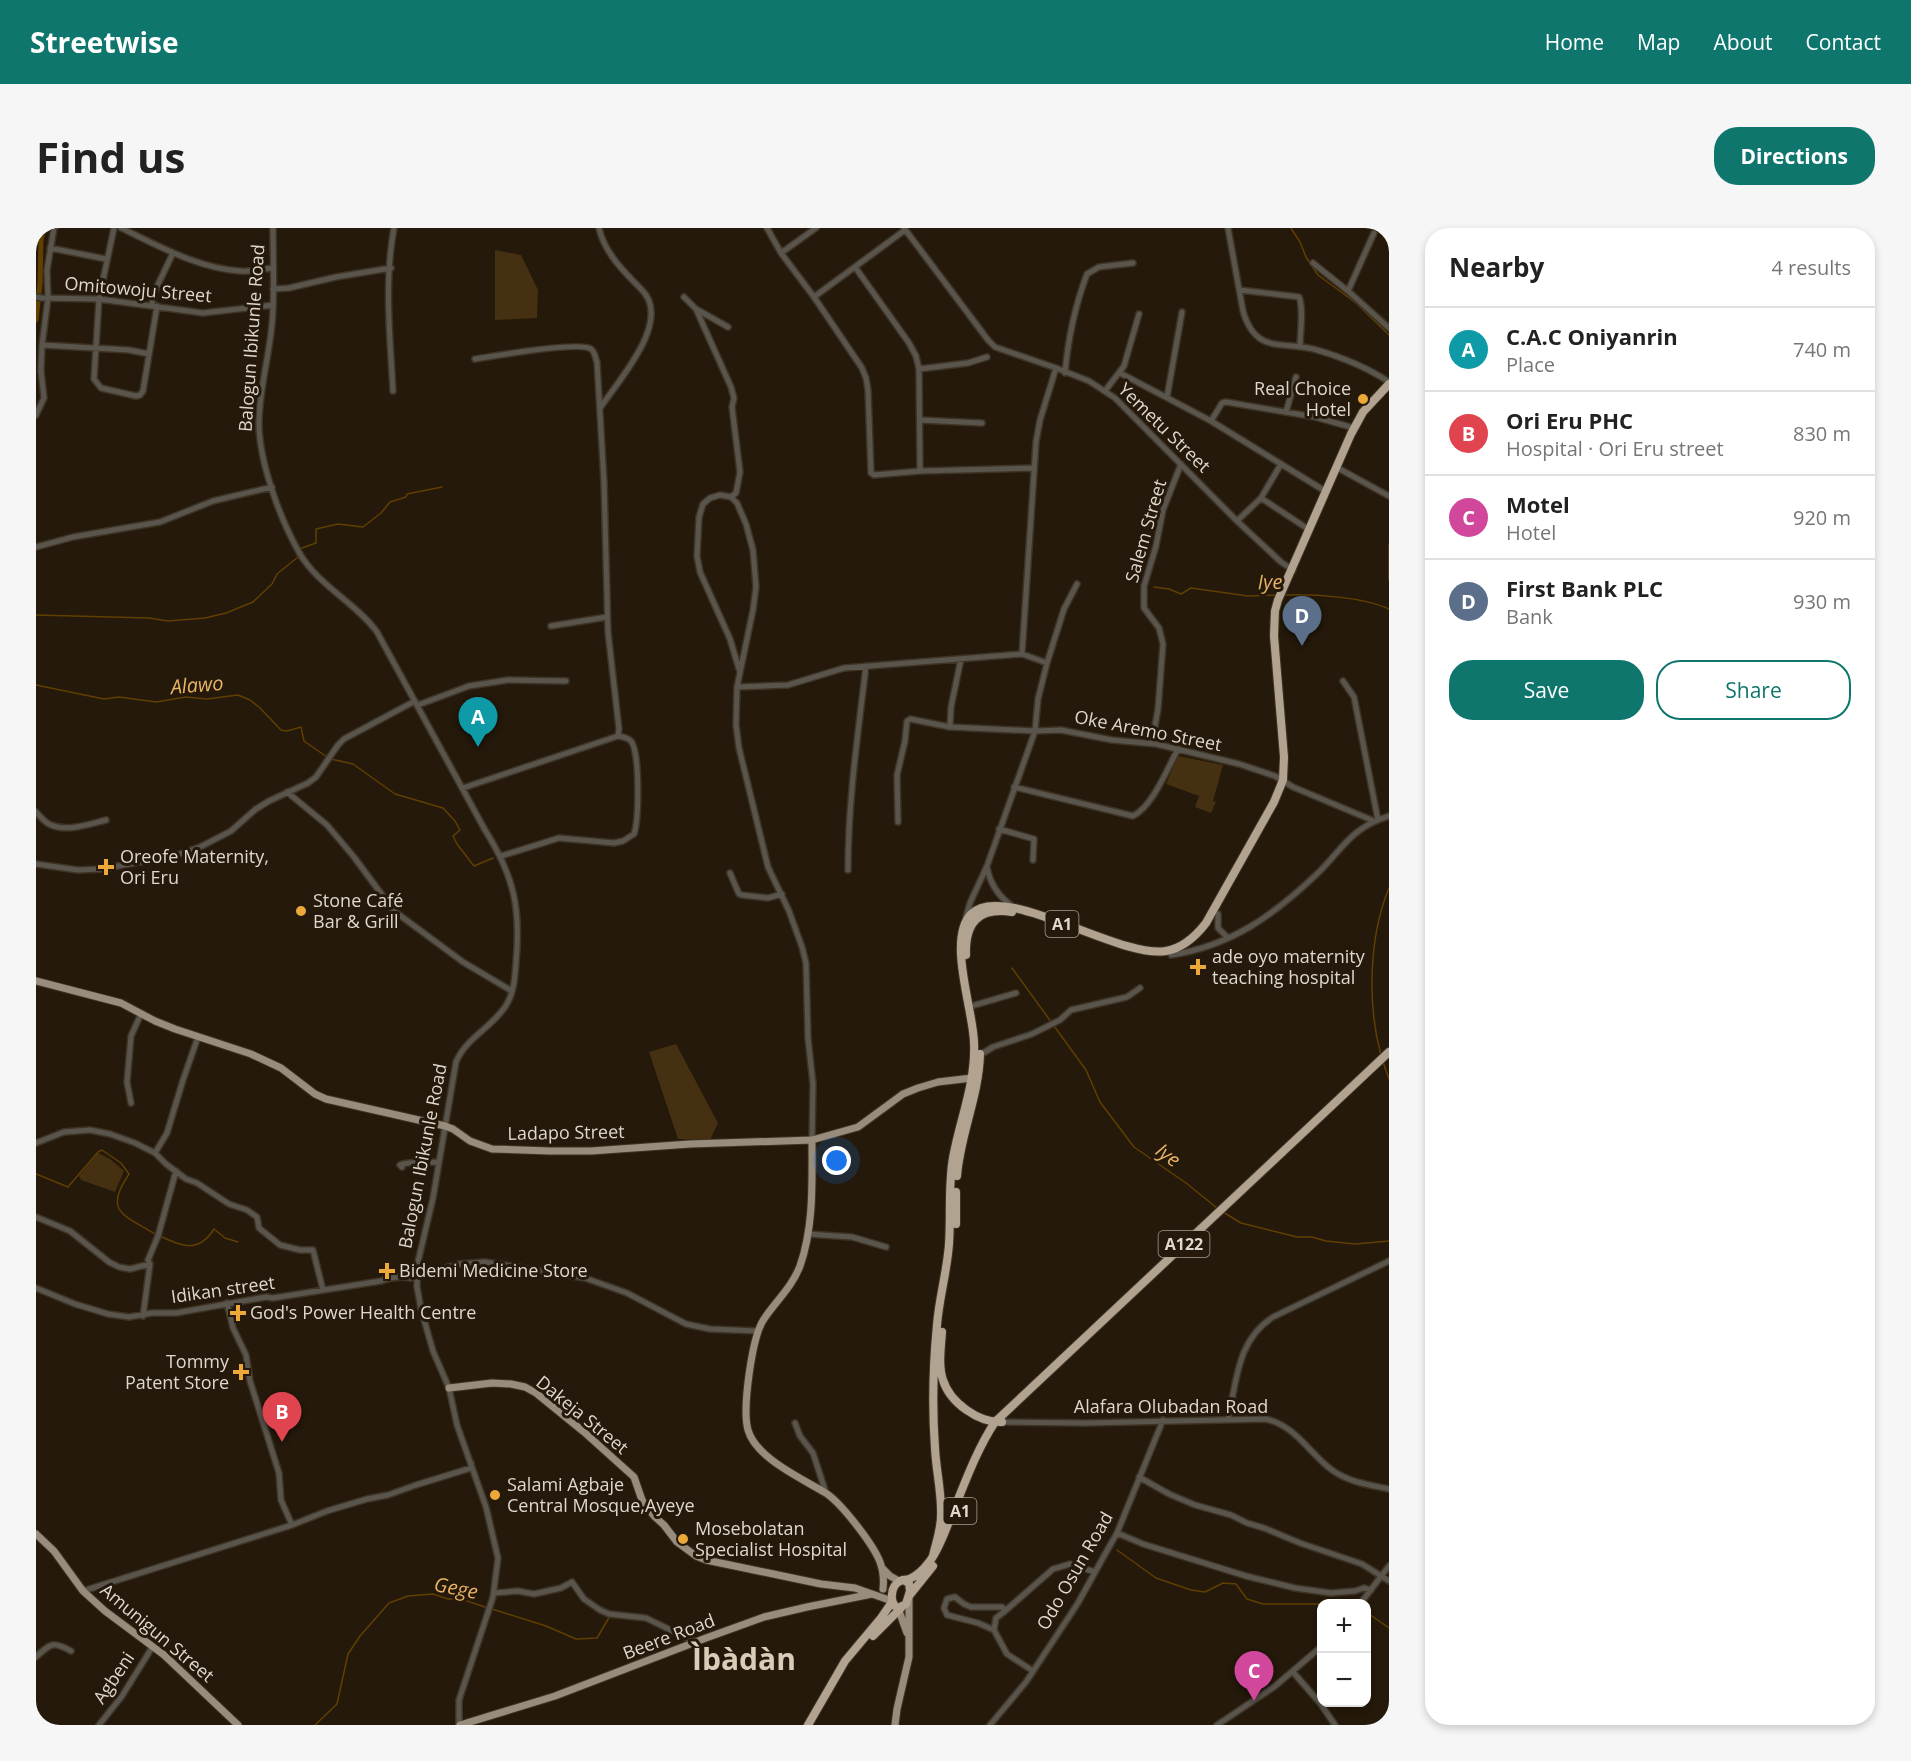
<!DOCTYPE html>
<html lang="en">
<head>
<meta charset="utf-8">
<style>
	body { margin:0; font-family:"Open Sans",sans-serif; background:#f6f6f6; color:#222 }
	.controls { position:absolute; right:18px; bottom:18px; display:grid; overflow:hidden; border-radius:12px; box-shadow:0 3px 9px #0003 }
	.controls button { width:54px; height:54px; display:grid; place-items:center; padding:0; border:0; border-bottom:2px solid #e0e0e0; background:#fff; color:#222; font:30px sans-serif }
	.you { position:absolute; left:801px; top:933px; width:21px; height:21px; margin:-15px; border:4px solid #fff; border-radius:50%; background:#1a73e8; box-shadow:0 0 0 9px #1a73e833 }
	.badge { display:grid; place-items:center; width:39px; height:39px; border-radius:50%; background:#0f766e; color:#fff; font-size:20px; font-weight:700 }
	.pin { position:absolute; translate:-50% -50px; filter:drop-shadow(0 2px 3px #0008) }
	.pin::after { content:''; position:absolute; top:32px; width:21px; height:18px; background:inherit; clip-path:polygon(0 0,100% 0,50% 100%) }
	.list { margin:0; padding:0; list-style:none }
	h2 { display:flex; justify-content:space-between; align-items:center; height:78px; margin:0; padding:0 24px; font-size:26px }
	h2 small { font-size:20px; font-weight:400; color:#767676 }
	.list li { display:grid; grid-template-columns:39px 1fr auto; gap:18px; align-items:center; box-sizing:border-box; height:84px; padding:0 24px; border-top:2px solid #e0e0e0 }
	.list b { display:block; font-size:22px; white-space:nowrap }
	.list p { margin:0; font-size:20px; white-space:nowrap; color:#767676 }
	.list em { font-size:20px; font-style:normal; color:#767676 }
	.actions { display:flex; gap:12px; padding:18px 24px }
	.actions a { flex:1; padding:14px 0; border:2px solid #0f766e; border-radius:24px; text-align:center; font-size:21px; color:#0f766e }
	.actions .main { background:#0f766e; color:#fff }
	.map { position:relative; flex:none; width:1353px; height:1497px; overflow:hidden; border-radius:24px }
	header { display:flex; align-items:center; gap:36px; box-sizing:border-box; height:84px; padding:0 30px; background:#0f766e; color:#fff }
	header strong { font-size:28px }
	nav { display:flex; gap:33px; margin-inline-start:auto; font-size:21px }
	.intro { display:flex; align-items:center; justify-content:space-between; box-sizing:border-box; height:144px; padding:0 36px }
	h1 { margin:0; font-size:42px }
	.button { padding:15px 27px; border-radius:24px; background:#0f766e; color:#fff; font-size:21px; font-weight:700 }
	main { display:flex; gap:36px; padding:0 36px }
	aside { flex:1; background:#fff; border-radius:24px; box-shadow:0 3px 9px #0003 }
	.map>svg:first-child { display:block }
	.green { fill:#453112 }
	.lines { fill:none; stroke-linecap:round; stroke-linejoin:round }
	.stream { stroke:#613f00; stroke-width:1.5 }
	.canal { stroke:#613f00; stroke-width:5 }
	.minor-casing { stroke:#3e3425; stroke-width:8 }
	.major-casing { stroke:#3e3425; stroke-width:9 }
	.highway-casing { stroke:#3e3425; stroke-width:10 }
	.minor { stroke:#59544c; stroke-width:5 }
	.major { stroke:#988c7d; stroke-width:7 }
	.highway { stroke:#b1a390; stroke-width:8 }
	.poi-dot { fill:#eca93a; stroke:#24190a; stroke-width:2 }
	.labels { text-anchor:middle; stroke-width:6; stroke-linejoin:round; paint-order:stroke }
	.shield { fill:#24190a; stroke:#a79f93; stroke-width:1.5 }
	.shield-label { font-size:16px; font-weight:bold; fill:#dfd8ce }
	.street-label { font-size:18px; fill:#dfd8ce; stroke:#24190a }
	.poi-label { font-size:18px; fill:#dfd8ce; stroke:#24190a; text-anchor:start }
	.water-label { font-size:20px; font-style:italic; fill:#e9b365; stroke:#24190a }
	.town-label { font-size:30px; font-weight:bold; fill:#dbccb9; stroke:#24190a }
</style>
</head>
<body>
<header>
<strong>Streetwise</strong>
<nav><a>Home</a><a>Map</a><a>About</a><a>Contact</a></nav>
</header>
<div class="intro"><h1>Find us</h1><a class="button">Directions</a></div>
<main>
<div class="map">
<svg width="1353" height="1497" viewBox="0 0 1353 1497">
	<rect width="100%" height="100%" fill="#24190a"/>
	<path class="green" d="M459 22 485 27 502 62 501 90 459 92Z
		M1142 528 1187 537 1177 573 1180 574 1175 585 1159 579 1163 568 1130 556Z
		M640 816 682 895 674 912 642 911 613 824Z
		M62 925 74 931 88 943 79 964 45 952 43 948Z"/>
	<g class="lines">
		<path class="stream" d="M1255 0 1264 14 1270 29 1282 47 1320 75 1353 107
			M1353 316V352
			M265 322 266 320 280 315V301L302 296 327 299 345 285 354 274 370 269 371 266 406 259
			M1118 359 1133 361 1145 366 1155 360 1212 368 1242 367
			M1250 367C1279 366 1327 369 1353 381
			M0 387 113 390 132 393 169 390 190 385 217 374 236 356 241 346 262 329
			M0 457 68 471 83 469 120 474 150 469 171 471 202 467 214 472 224 480 245 502 251 503 265 499 268 513 291 529
			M295 531 317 536 359 566 407 580 419 593 424 602 417 608 421 616 438 638 457 630
			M976 740 1050 842 1064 874 1098 919 1150 955 1181 980
			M1345 827C1331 776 1333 708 1353 660
			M1347 834 1353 851
			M0 946 32 959 62 924 66 922 85 935 93 946C67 984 88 987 119 1006
			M1187 984 1205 995 1261 1009H1276L1290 1013 1319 1016 1353 1013
			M124 1008C146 1019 163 1025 178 1001L189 1010 202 1014
			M1081 1322 1120 1350 1155 1362 1169 1364 1187 1355 1200 1356 1211 1371 1227 1376H1286
			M1289 1376 1316 1373 1319 1376
			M456 1381 510 1398 540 1411 561 1410 574 1388
			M1330 1384 1353 1400
			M279 1497 301 1476 312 1426 324 1408 353 1375 372 1368 397 1366 412 1371H425L452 1380"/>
		<path class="canal" d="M0 92 4 56 5 11 8 0"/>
		<defs>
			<path id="minor" d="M78 0 63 71 58 151 65 160 100 168 104 167 107 163 121 78
				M85 0C123 18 161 40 204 43 215 44 226 41 237 40
				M237 0C237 32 239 64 236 96 233 128 224 160 223 192 222 232 244 291 264 326 283 358 320 375 341 404L449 602C478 648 485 680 480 734 479 749 478 766 469 779 455 800 430 810 420 834L397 970 381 1038V1059L385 1081 397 1123 413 1160 421 1197 450 1279 462 1330 457 1369 423 1472V1497
				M563 0C568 24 588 44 605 61 638 92 582 153 564 180
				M731 0 745 25 778 69 826 140 830 150 832 162 835 245 838 247 884 243 998 240
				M868 0 952 112 959 119 1020 140 1053 153 1079 170 1201 293 1245 334 1257 342
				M1192 0 1207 83C1220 128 1248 112 1281 122 1305 129 1332 140 1353 154
				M14 20 70 31
				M745 25 780 0
				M1277 35 1312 63 1353 100
				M819 39 873 115 880 128 883 141 884 243
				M237 61 253 60 300 49 355 40
				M1204 62 1263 69C1268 80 1264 106 1264 119
				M1312 63 1338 5
				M0 69 6 70 63 71 167 85 237 77
				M648 69 660 81 692 99
				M778 69 869 2
				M116 77 117 67 137 25
				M660 81 695 159 698 170 696 179 704 244 700 265 695 269
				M6 117 93 122 113 126
				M439 131C457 128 544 113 555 121 559 124 559 129 561 134L568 254 572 404 583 501 582 508
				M883 141 932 135 951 129
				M1029 145C1032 111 1039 78 1051 46L1063 39 1097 35
				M1084 145 1175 193 1186 175 1190 174 1279 189 1318 200
				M357 163C354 109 348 53 358 0
				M1069 163 1088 138 1103 86
				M1131 169 1146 84
				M1250 184 1260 149
				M0 187 8 170 5 143 6 117 12 70 11 42 18 0
				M884 192 946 195
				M1175 193 1289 263
				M1300 239 1353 268
				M1225 270 1272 301
				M1201 293 1225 270 1245 236
				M0 319 37 309 124 294 177 273 236 259
				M515 398 571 389
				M986 426 1000 214 1004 192 1020 140
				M1011 435 1028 381 1041 356
				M703 441 694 411 664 344 661 328 663 289 667 276 674 270 684 267 695 269 701 275 710 296 717 322 720 359 717 382 701 459 700 497 703 520 732 639 753 683 766 719 770 735 772 810 777 856 776 912
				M1307 453 1318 469 1342 592
				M701 459 752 457 808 440 986 426 1011 435 1002 471 999 503 951 638 934 675 930 689
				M382 477 433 458 472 452 530 453
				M914 499 915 479 925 431
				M1116 515 1122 481 1127 416 1123 400 1108 380V358L1120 318 1127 282 1145 236
				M978 559 1097 588C1117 578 1131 541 1142 521
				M427 560 582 508C587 509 591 509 595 513 604 525 603 591 598 606L587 613 578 615 523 610 465 628
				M251 564 291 597 318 629 358 683 427 734 476 763
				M0 584C4 588 9 595 15 597 31 604 54 596 70 592
				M862 594 861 547 869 513 871 493 874 491 914 499 999 503 1025 502 1076 512 1120 516 1203 536 1239 548 1257 559 1338 593
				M963 601 998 611 997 632
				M0 636 42 642 66 641 141 627 164 619 195 603 220 581 233 573 272 555 280 549 302 517 308 511 379 473
				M951 639C954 656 962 668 976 678
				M812 642C812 573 822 506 830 438
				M694 645 703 666 706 667 732 670 746 666
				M1182 686V700L1192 710
				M1135 727C1196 718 1239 686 1282 645 1308 619 1315 600 1353 588
				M939 777 980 765
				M944 827 957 819 996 806 1024 792 1035 782 1091 769 1104 760
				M95 875 91 854 95 808 105 786
				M0 915 28 904 54 902 74 906 99 915 119 925 130 936 150 951 161 955 193 976 211 982 221 989 223 1000 244 1017 264 1022H277L287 1062
				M119 925 131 905 147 852 162 809
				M366 939 364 937C372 933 392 935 403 934
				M0 989 34 1003 73 1034 83 1039 94 1041 114 1036
				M772 1006 816 1009 850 1019
				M0 1060 39 1076 72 1086 93 1089 116 1085H140L230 1069 237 1070 345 1053C355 1049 364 1048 374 1050L423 1036 449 1034 468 1037 549 1050 591 1065 650 1096 674 1101 722 1103
				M191 1075 197 1100 210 1127 214 1153 243 1245 245 1272 256 1297
				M107 1088 114 1036 112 1032 122 1008 140 943
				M1192 1191C1201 1152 1201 1112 1237 1089L1353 1033
				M966 1194 1050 1195 1230 1191C1260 1198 1273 1225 1296 1242 1312 1254 1334 1257 1353 1261
				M759 1195 764 1208 777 1225 790 1265
				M1103 1249 1133 1266 1159 1277 1195 1287 1211 1295 1228 1300 1264 1315 1326 1336 1353 1353
				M1081 1305 1107 1316 1210 1348 1259 1360 1295 1365 1319 1363 1328 1360 1335 1362
				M47 1363 256 1297 291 1283 331 1271 352 1267 380 1257 435 1240V1235
				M458 1365 482 1363 498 1366 525 1360 536 1354 548 1371 564 1382 573 1386 610 1390 659 1414
				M1324 1376 1353 1338
				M958 1402 960 1390 969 1383
				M0 1429C15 1415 17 1413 35 1423
				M997 1443 971 1426 958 1402 942 1395 911 1387 908 1380 911 1371 919 1369 928 1376 935 1379H966L969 1383 1017 1341 1034 1336 1059 1344
				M1257 1444 1284 1475 1299 1497
				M63 1497 86 1468 117 1418
				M954 1497 990 1454 1042 1375 1068 1328 1081 1305 1127 1192
				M1181 1497 1238 1459 1286 1418"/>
			<path id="major" d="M0 753 85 775 119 793 139 801 215 826 245 840 279 866 290 871 409 898 417 901 434 913 456 921 514 923H555L654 916 776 912 822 899 867 866 882 860 902 854 936 850
				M776 912C776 954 778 998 764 1038 756 1059 740 1073 728 1091 716 1108 706 1181 712 1202 720 1230 765 1250 788 1264 804 1273 837 1316 844 1334 847 1342 848 1352 847 1361
				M413 1160 456 1155 475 1156 489 1159 500 1165 548 1204 598 1249 606 1272 618 1288 628 1297 641 1314 660 1328 670 1332 785 1356 819 1360 856 1373
				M0 1306 18 1323 47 1363 69 1383 128 1427 202 1497
				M846 1340 854 1348 863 1353
				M862 1380 871 1405
				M424 1497 519 1468 670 1410 728 1389 771 1379 836 1366
				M859 1497 861 1481 873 1429V1369"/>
			<path id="highway" d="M930 727C929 695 942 679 976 684
				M921 948C924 907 943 868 944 826
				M920 996V964
				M906 1104C905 1119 902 1138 907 1152 914 1175 943 1195 966 1194
				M897 1328C900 1315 905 1301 905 1288 906 1266 900 1242 899 1220 896 1179 897 1138 901 1097 903 1070 911 1044 913 1016 915 988 912 958 917 930 924 891 940 855 938 814 937 781 911 711 935 686 968 653 1082 731 1130 723 1147 720 1160 708 1170 695L1238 574 1247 552 1248 529 1238 408 1239 383 1242 372 1315 206 1327 184 1353 156
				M867 1352 873 1355 874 1363 870 1376 862 1380C853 1376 854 1358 864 1353 864 1353 872 1351 873 1351 882 1348 888 1341 894 1333 902 1322 907 1309 912 1296 926 1263 939 1224 959 1194L1353 824
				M873 1368 897 1338
				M837 1408 865 1380
				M772 1497 809 1433 845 1390 856 1374"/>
		</defs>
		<use href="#minor" class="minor-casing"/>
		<use href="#major" class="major-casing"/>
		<use href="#highway" class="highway-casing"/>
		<use href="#minor" class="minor"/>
		<use href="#major" class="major"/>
		<use href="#highway" class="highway"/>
	</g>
	<g class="poi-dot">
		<circle cx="1327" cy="171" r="6"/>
		<path d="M67 630h6v6h6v6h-6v6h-6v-6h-6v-6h6z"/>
		<circle cx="265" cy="683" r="6"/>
		<path d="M1159 730h6v6h6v6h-6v6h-6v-6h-6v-6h6z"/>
		<path d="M348 1034h6v6h6v6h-6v6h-6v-6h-6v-6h6z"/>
		<path d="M199 1076h6v6h6v6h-6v6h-6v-6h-6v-6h6z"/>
		<path d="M202 1135h6v6h6v6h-6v6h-6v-6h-6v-6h6z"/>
		<circle cx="459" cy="1267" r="6"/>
		<circle cx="647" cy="1311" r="6"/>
	</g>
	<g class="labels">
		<g class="shield">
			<rect x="1009.5" y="683" width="33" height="26" rx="4.5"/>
			<rect x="1122.5" y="1003" width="51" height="26" rx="4.5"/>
			<rect x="907.5" y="1270" width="33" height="26" rx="4.5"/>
		</g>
		<g class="shield-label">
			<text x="1026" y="702">A1</text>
			<text x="1148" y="1022">A122</text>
			<text x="924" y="1289">A1</text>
		</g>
		<g class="street-label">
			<text transform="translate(102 62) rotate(5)" y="6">Omitowoju Street</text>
			<text transform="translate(216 110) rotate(-86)" y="6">Balogun Ibikunle Road</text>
			<text transform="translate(1128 200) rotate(44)" y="6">Yemetu Street</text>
			<text transform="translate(1110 303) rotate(-74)" y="6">Salem Street</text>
			<text transform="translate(1112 503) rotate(11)" y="6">Oke Aremo Street</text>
			<text transform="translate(530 905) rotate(-1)" y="6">Ladapo Street</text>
			<text transform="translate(387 928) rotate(-79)" y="6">Balogun Ibikunle Road</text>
			<text transform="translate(187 1062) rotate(-8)" y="6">Idikan street</text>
			<text x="1135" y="1185">Alafara Olubadan Road</text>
			<text transform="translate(546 1187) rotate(39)" y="6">Dakeja Street</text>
			<text transform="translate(1039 1343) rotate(-60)" y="6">Odo Osun Road</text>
			<text transform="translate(121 1405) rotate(40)" y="6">Amunigun Street</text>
			<text transform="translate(633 1409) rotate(-21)" y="6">Beere Road</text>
			<text transform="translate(78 1450) rotate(-56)" y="6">Agbeni</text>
		</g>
		<g class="poi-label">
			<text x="1315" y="167" text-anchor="end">Real Choice<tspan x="1315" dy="21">Hotel</tspan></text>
			<text x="84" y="635">Oreofe Maternity,<tspan x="84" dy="21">Ori Eru</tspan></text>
			<text x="277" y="679">Stone Café<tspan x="277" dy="21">Bar &amp; Grill</tspan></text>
			<text x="1176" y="735">ade oyo maternity<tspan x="1176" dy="21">teaching hospital</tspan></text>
			<text x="363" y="1049">Bidemi Medicine Store</text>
			<text x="214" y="1091">God's Power Health Centre</text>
			<text x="193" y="1140" text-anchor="end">Tommy<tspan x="193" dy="21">Patent Store</tspan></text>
			<text x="471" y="1263">Salami Agbaje<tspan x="471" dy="21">Central Mosque,Ayeye</tspan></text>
			<text x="659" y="1307">Mosebolatan<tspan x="659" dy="21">Specialist Hospital</tspan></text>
		</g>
		<g class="water-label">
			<text transform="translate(1234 354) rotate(-1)" y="7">Iye</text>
			<text transform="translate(161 457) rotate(-5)" y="7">Alawo</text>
			<text transform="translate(1132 927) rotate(37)" y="7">Iye</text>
			<text transform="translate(420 1360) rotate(11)" y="7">Gege</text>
		</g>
		<g class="town-label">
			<text x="708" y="1442">Ìbàdàn</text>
		</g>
	</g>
</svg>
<div class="controls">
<button>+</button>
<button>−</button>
</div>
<div class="you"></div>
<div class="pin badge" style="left:442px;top:519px;background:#0f9aa8">A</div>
<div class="pin badge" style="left:246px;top:1214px;background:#e0444e">B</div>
<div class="pin badge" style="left:1218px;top:1473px;background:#d1479c">C</div>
<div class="pin badge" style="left:1266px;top:418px;background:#5c6f8a">D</div>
</div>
<aside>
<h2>Nearby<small>4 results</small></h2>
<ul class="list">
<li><span class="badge" style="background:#0f9aa8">A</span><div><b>C.A.C Oniyanrin</b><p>Place</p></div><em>740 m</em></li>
<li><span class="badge" style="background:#e0444e">B</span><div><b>Ori Eru PHC</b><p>Hospital · Ori Eru street</p></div><em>830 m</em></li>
<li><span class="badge" style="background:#d1479c">C</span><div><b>Motel</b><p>Hotel</p></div><em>920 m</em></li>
<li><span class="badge" style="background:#5c6f8a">D</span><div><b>First Bank PLC</b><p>Bank</p></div><em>930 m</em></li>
</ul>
<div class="actions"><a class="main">Save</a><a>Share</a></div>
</aside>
</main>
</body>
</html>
